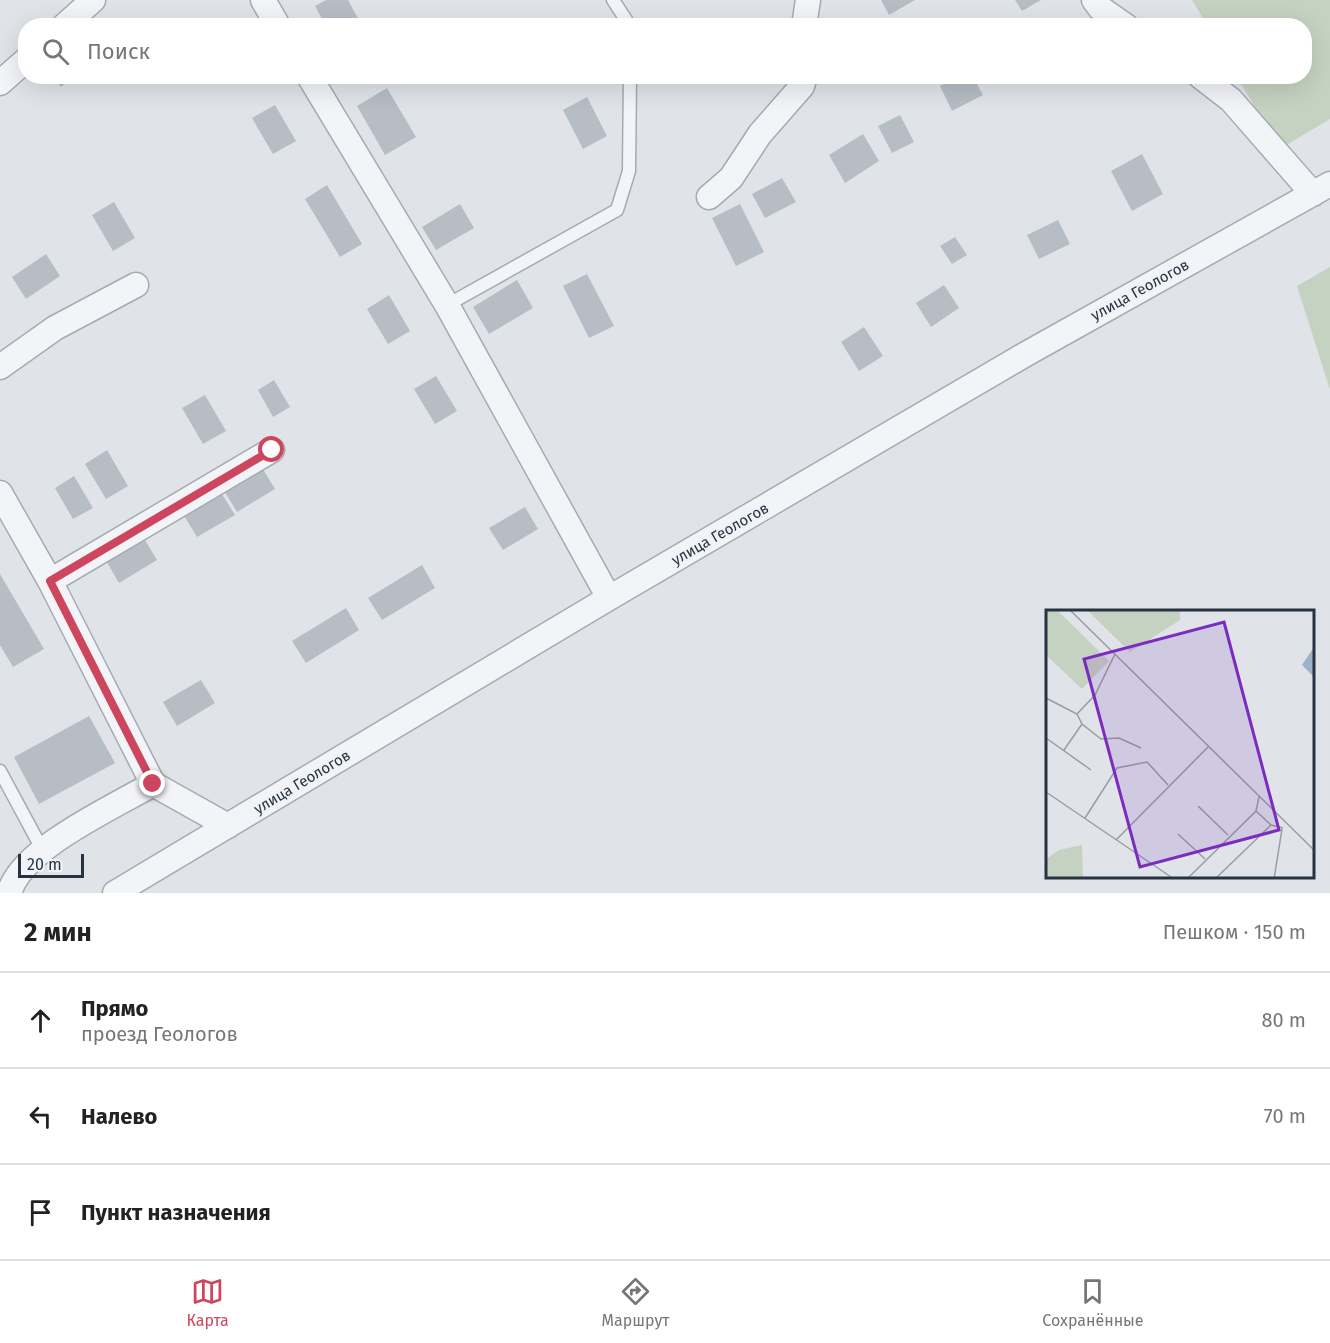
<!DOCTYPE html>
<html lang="ru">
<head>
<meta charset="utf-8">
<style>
	body { margin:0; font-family:"Fira Sans",sans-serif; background:#f6f6f6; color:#222 }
	.scale { position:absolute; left:18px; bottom:15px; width:66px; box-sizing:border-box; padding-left:6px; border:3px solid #293240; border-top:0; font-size:16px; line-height:21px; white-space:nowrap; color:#293240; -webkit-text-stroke:4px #eff2f6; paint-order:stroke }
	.stop { position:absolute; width:18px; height:18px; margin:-14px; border:4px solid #cd465e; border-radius:50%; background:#fff }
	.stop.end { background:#cd465e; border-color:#fff; box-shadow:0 2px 6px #0008 }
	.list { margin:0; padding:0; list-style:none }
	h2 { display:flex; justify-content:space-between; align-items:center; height:78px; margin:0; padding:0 24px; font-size:26px }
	h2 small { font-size:20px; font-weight:400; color:#767676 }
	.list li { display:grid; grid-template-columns:39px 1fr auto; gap:18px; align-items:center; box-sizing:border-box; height:96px; padding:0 24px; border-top:2px solid #e0e0e0 }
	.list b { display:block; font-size:22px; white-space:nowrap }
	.list p { margin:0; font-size:20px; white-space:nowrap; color:#767676 }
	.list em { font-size:20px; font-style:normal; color:#767676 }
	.icon { flex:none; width:33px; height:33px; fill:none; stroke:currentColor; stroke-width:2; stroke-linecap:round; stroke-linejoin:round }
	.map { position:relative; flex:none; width:1330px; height:893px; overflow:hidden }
	.search { position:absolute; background:#fff; box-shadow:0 6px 24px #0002; left:18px; right:18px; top:18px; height:66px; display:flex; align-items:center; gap:15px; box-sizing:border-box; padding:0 21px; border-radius:24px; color:#767676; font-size:22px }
	.sheet { height:366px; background:#fff }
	nav { display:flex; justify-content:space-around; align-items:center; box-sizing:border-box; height:84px; border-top:2px solid #e0e0e0; background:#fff; font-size:16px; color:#767676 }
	nav a { display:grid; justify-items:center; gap:3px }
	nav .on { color:#cd465e }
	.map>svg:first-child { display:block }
	.green { fill:#c6d2c1 }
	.building { fill:#b7bdc5 }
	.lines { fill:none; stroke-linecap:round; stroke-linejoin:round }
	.lane-casing { stroke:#a5abb3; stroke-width:15 }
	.street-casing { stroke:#a5abb3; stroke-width:27 }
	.lane { stroke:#f2f4f7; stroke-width:12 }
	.street { stroke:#f2f4f7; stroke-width:24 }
	.route { stroke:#cd465e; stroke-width:8 }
	.labels { text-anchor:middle; stroke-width:4.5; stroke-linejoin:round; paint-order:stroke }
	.street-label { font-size:15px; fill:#293240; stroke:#eff2f6 }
	.inset-road { fill:none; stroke:#979da5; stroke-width:1.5 }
	.view { fill:#7b2cbf; fill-opacity:0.15; stroke:#7b2cbf; stroke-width:3 }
	.inset-edge { fill:none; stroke:#293240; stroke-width:3 }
</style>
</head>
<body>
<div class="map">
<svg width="1330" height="893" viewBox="0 0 1330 893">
	<rect width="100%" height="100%" fill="#e0e4e9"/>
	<path class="green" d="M1192 0H1330V119L1280 149 1237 77 1304 76V26L1207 25Z
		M1330 267V390L1297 286Z"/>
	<path class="building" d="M326 0H348L362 26H326L315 6Z
		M881 0H915L889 15Z
		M1015 0H1041L1022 11Z
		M52 76H73L61 87Z
		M959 76H973L983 95 952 111 940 86Z
		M387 88 416 137 385 155 357 106Z
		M587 97 607 136 583 149 563 110Z
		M275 105 296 141 273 154 252 118Z
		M900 115 914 142 892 153 878 126Z
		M863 134 879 161 845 183 829 155Z
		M1142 154 1163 194 1132 211 1111 171Z
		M782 178 796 202 765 218 752 194Z
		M327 185 362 244 340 257 305 199Z
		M114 202 135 238 113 251 92 215Z
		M460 204 474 228 436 250 422 227Z
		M740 204 764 252 736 266 712 218Z
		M1058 220 1070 244 1039 259 1027 235Z
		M955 237 967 255 952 264 940 246Z
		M46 254 60 276 26 299 12 277Z
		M587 274 614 326 589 338 563 286Z
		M517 280 533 308 489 334 473 307Z
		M944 285 959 308 931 327 916 303Z
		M389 295 410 331 388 344 367 309Z
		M864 327 883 356 859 371 841 342Z
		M436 376 457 411 435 424 414 389Z
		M274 380 290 407 273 417 258 390Z
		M205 395 226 431 203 444 182 408Z
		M107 450 128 486 106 499 85 464Z
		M261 466 275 489 237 512 223 489Z
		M74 476 93 508 73 519 55 488Z
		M220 491 235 515 197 537 183 514Z
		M525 507 538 529 503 550 489 528Z
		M143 537 157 560 119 583 105 559Z
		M422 565 435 588 382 620 368 598Z
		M0 574 44 649 13 667 0 645Z
		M346 608 359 630 306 663 292 641Z
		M201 680 215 703 177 726 163 702Z
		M89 716 115 763 39 804 14 757Z"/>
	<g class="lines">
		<defs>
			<path id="lane" d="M613 0 630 26
				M447 305 617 210 629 171 630 76
				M0 771 42 849"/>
			<path id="street" d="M263 0 278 26
				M1094 0 1100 8 1126 26
				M64 26 93 0
				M804 26 808 0
				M309 76 447 305 609 598
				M1200 76 1231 100 1313 194
				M0 83 26 60
				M709 197 731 178 760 134 802 86 805 76
				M0 367 55 328 136 285
				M0 493 50 581 153 784 228 826
				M50 581 272 450
				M9 893C22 848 112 808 153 784
				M115 893 609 598 1026 354 1330 184"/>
		</defs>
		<use href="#lane" class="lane-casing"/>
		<use href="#street" class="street-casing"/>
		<use href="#lane" class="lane"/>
		<use href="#street" class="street"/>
	</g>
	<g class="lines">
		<path class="route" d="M153 784 50 581 272 450"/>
	</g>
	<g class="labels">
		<g class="street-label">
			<text transform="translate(1140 290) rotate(-29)" y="5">улица Геологов</text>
			<text transform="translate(720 534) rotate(-30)" y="5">улица Геологов</text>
			<text transform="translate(302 782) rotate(-31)" y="5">улица Геологов</text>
		</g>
	</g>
	<g transform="translate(1046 610)">
		<rect width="268" height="268" fill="#e0e4e9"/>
		<path d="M0 0H11L63 51 36 79 0 45ZM41 0H134V10L84 42ZM36 235 37 268H1L0 249 13 240Z" fill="#c6d2c1"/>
		<path d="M268 37V67L256 55Z" fill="#9bb2c8"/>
		<path class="inset-road" d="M24 0 269 241M0 88 31 104 36 114 55 129 73 128 95 138M31 104 49 85 69 44M0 128 45 160M18 140 36 114M0 182 128 269M152 196 182 225M210 201 225 215 237 218M39 208 71 158 101 152 122 175M132 224 159 249M70 230 162 137M141 269 210 201 213 187M169 269 225 215M228 269 236 219"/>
		<path class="view" d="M178 12 233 220 94 257 38 49Z"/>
		<rect width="268" height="268" class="inset-edge"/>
	</g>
</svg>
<div class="scale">20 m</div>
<div class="stop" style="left:272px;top:450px"></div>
<div class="stop end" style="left:153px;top:784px"></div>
<div class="search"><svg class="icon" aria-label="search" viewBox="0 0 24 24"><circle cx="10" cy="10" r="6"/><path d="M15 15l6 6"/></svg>Поиск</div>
</div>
<section class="sheet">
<h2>2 мин<small>Пешком · 150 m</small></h2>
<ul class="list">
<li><svg class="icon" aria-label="ahead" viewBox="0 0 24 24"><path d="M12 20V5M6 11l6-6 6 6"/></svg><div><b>Прямо</b><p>проезд Геологов</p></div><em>80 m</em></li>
<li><svg class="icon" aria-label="left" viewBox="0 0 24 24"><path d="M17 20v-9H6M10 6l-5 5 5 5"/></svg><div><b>Налево</b></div><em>70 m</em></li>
<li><svg class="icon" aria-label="arrive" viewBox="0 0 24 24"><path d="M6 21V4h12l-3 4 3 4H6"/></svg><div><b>Пункт назначения</b></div></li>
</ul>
</section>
<nav>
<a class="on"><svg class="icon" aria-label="map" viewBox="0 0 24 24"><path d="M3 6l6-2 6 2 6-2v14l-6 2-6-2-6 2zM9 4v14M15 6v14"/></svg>Карта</a>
<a><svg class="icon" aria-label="directions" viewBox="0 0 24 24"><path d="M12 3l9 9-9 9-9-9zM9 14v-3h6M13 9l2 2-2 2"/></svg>Маршрут</a>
<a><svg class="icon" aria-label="saved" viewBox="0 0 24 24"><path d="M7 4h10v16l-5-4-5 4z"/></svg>Сохранённые</a>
</nav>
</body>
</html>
